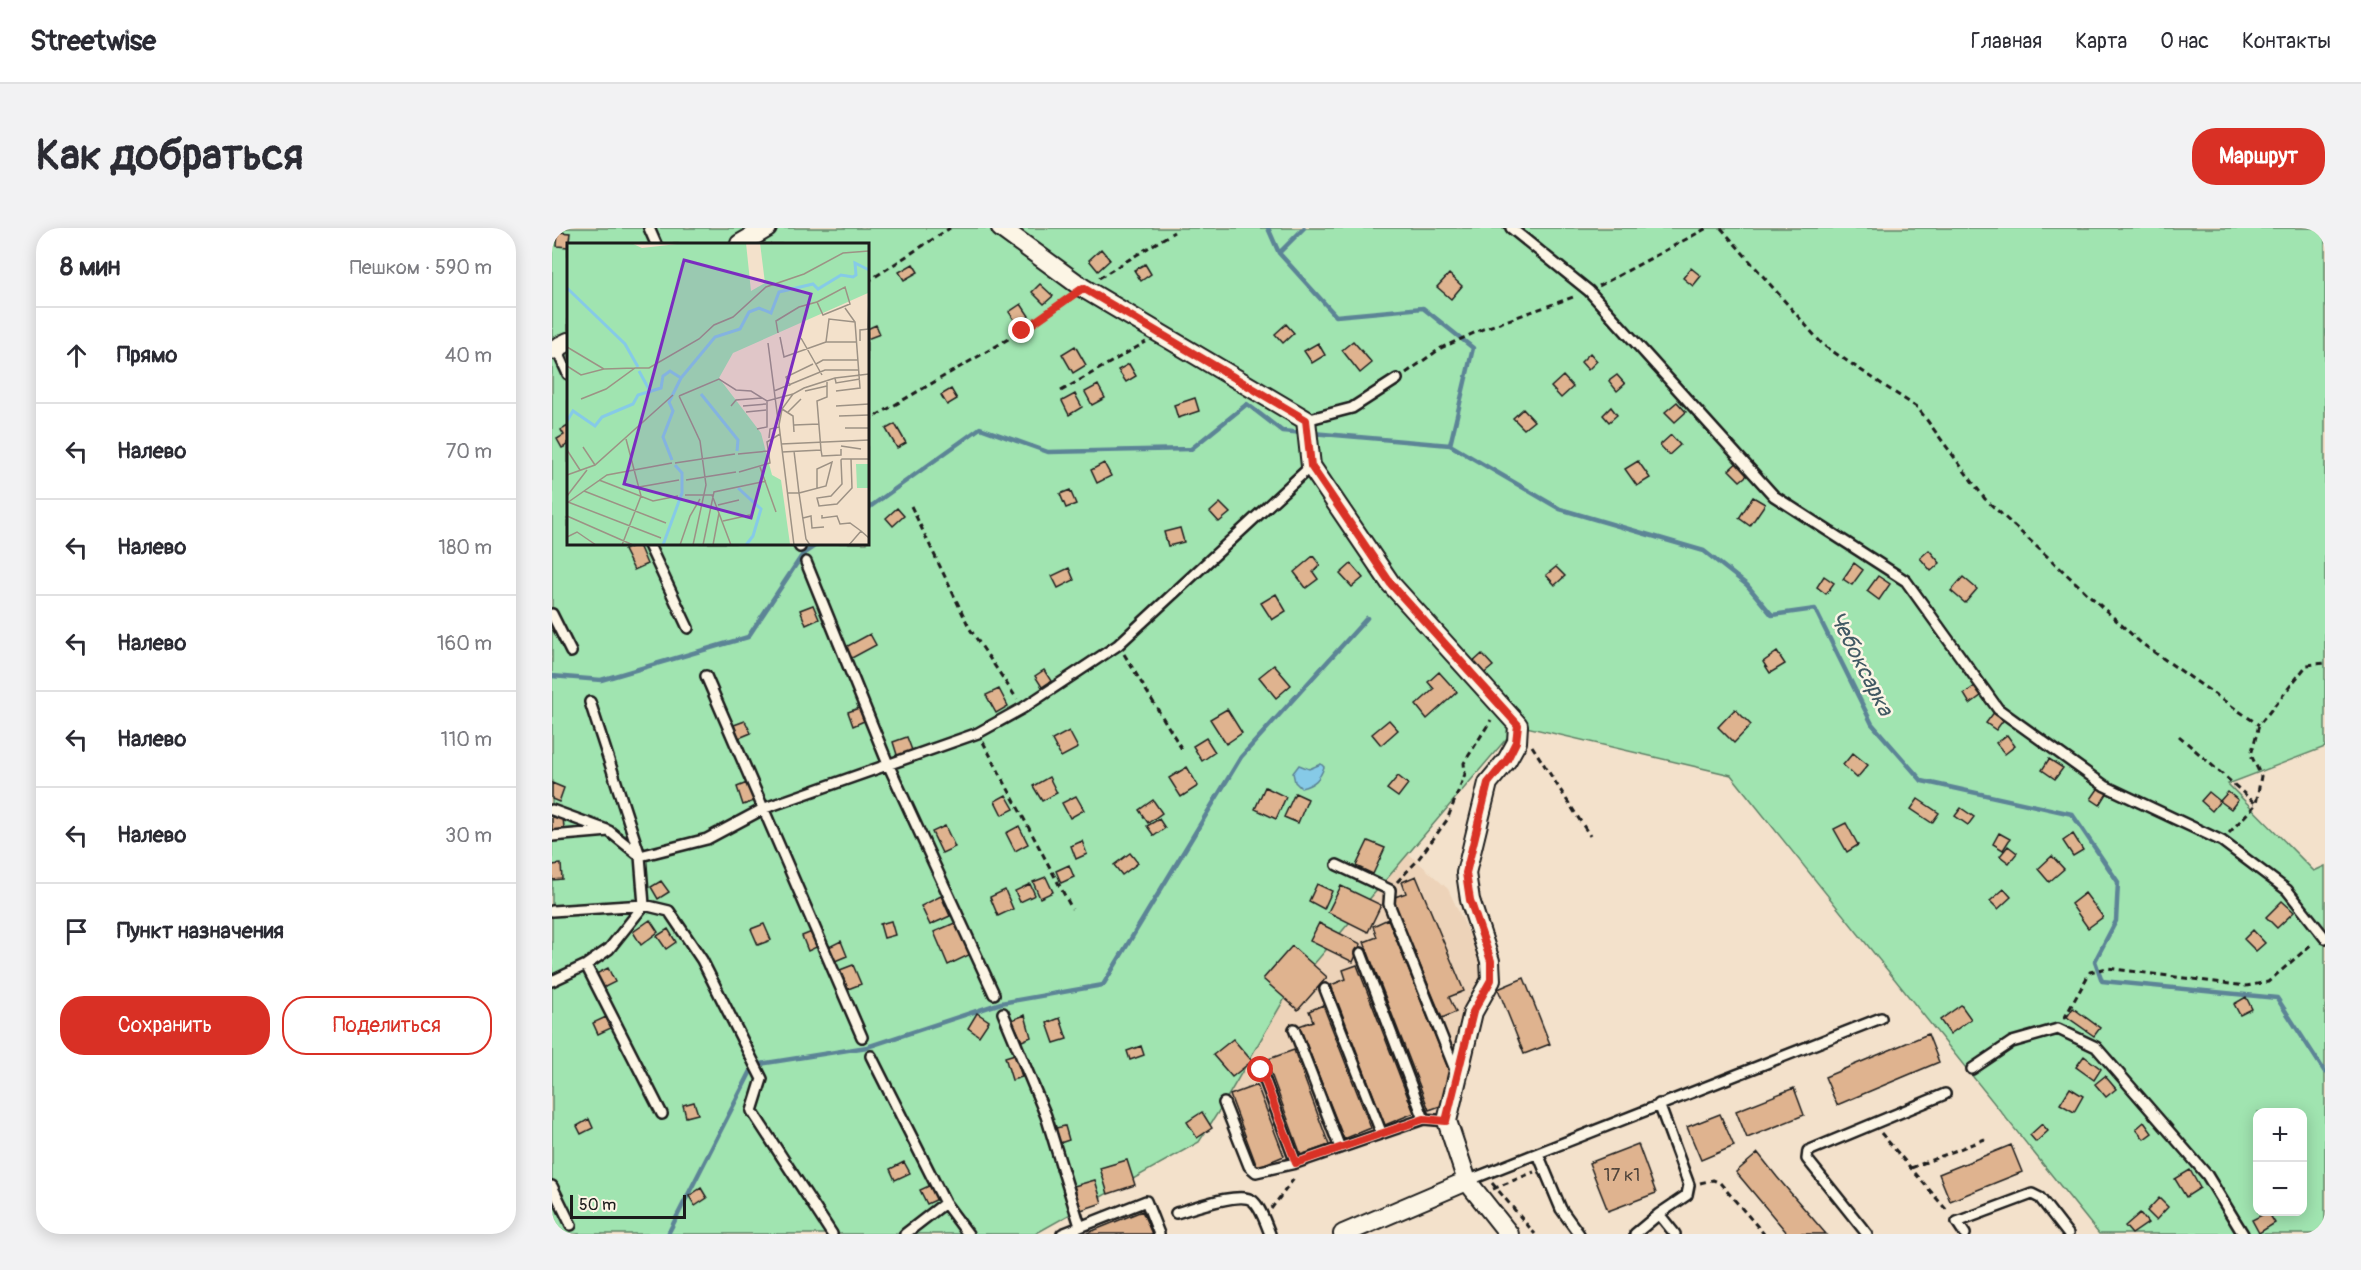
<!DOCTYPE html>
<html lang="ru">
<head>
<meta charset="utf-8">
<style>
	body { margin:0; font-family:Pangolin,sans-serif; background:#f2f2f3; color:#2b2b33 }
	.controls { position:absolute; right:18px; bottom:18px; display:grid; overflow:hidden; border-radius:12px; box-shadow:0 3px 15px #0003 }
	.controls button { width:54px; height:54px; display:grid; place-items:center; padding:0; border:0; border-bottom:2px solid #e1e1e2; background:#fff; color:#2b2b33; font:30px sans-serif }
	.scale { position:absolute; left:18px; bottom:15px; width:116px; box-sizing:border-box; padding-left:6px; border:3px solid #1c1c1c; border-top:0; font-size:16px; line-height:21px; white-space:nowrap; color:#1c1c1c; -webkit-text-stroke:4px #fcf5e5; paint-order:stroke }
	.stop { position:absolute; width:18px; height:18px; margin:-14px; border:4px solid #d93025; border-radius:50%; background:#fff }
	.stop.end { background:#d93025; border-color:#fff; box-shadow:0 2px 6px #0008 }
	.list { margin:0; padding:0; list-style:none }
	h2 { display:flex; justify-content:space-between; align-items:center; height:78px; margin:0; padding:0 24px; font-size:26px }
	h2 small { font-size:20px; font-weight:400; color:#7c7c81 }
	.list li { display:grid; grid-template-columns:39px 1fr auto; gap:18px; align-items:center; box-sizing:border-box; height:96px; padding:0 24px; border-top:2px solid #e1e1e2 }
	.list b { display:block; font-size:22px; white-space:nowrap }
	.list em { font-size:20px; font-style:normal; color:#7c7c81 }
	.actions { display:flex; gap:12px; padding:18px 24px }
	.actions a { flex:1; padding:14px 0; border:2px solid #d93025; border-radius:24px; text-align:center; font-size:21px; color:#d93025 }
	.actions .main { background:#d93025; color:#fff }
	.icon { flex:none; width:33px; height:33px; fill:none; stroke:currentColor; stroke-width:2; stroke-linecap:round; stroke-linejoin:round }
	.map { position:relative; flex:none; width:1773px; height:1006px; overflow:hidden; border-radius:24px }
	header { display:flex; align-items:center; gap:36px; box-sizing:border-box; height:84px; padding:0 30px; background:#fff; border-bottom:2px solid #e1e1e2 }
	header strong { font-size:28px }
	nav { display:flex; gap:33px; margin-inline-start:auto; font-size:21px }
	.intro { display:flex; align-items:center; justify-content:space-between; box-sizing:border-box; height:144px; padding:0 36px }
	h1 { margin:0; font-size:42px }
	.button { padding:15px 27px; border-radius:24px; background:#d93025; color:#fff; font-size:21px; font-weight:700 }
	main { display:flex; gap:36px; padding:0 36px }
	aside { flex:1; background:#fff; border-radius:24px; box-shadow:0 3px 15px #0003 }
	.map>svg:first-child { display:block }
	.built { fill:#edd3b9 }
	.green { fill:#a0e4b0; stroke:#5e8066; stroke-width:1.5; fill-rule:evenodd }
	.water { fill:#86cae7; stroke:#5c8496; stroke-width:1.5 }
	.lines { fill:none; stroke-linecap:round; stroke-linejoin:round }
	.stream { stroke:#5c8496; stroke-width:4.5 }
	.building { fill:#dfb38f; stroke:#1c1c1c; stroke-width:1.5 }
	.lane-casing { stroke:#1c1c1c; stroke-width:14 }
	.street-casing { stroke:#1c1c1c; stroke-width:22 }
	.path { stroke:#1c1c1c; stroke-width:3; stroke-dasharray:6 4.5; stroke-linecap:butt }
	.lane { stroke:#fcf5e5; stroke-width:9 }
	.street { stroke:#fcf5e5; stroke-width:18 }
	.route { stroke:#d93025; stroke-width:8 }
	.labels { text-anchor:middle; stroke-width:5; stroke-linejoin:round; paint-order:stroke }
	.number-label { font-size:18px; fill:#4d4239 }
	.water-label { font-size:22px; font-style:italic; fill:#415963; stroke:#fcf5e5 }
	.inset-river { fill:none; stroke:#86cae7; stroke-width:3 }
	.inset-road { fill:none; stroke:#9d9285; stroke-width:1.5 }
	.view { fill:#7b2cbf; fill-opacity:0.15; stroke:#7b2cbf; stroke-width:3 }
	.inset-edge { fill:none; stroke:#1c1c1c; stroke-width:3 }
</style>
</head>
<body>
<header>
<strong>Streetwise</strong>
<nav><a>Главная</a><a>Карта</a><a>О нас</a><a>Контакты</a></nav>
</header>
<div class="intro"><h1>Как добраться</h1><a class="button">Маршрут</a></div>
<main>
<aside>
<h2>8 мин<small>Пешком · 590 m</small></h2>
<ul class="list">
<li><svg class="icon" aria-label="ahead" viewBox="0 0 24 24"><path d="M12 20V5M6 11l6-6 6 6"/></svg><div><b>Прямо</b></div><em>40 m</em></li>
<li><svg class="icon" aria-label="left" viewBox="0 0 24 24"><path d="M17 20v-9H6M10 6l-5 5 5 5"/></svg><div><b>Налево</b></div><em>70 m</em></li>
<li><svg class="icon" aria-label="left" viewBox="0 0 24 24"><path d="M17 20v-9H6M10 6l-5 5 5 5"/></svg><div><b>Налево</b></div><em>180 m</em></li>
<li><svg class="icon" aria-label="left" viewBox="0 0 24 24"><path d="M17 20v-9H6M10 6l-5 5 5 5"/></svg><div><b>Налево</b></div><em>160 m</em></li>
<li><svg class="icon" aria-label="left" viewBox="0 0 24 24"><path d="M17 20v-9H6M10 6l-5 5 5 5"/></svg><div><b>Налево</b></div><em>110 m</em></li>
<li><svg class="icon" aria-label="left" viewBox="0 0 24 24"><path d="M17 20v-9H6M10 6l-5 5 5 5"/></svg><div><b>Налево</b></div><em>30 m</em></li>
<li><svg class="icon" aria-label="arrive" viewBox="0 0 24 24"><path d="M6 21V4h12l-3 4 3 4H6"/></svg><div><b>Пункт назначения</b></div></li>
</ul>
<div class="actions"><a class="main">Сохранить</a><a>Поделиться</a></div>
</aside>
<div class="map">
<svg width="1773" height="1006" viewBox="0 0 1773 1006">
	<rect width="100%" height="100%" fill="#f3e1cb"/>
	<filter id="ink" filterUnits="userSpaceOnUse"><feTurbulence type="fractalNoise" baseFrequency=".0167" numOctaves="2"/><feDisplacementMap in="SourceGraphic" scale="12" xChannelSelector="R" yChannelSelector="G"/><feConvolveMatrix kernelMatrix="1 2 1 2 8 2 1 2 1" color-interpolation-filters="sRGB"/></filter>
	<g filter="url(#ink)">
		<path class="built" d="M856 625 896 661 939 752 895 893 872 891 704 944 672 876 733 770Z"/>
		<path class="green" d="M0 0H1773V519L1676 556 1762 643 1773 638V1006H1547L1179 547 966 497 733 770 672 875 647 914 483 1006H0ZM16 16H315V315H16ZM1706 884H1750V984H1706Z"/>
		<path class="water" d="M769 536 772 539C768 551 762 557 749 560L743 554 741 545 747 537 757 541Z"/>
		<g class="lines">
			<path class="stream" d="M716 0 727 25 784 88 871 80 921 120 898 217 1008 281 1152 323 1195 357 1220 387 1263 381 1320 496 1370 553 1520 586 1566 654 1564 693 1543 733 1550 753 1725 770 1773 844
				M727 25 752 0
				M760 205 898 217
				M315 281 428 200 496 224 639 221 695 176 730 203 752 205
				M0 448 49 452 196 409 251 326 267 315
				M116 1006 202 837 315 819 449 775 551 757 689 529 815 390"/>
		</g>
		<path class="building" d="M6 4 18 5 16 19 5 18Z
			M549 21 558 32 546 43 537 32Z
			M361 36 366 44 352 52 347 44Z
			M593 36 599 46 589 53 582 42Z
			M1139 40 1149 48 1141 58 1131 50Z
			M897 46 910 58 899 71 885 59Z
			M488 56 501 68 492 76 480 64Z
			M469 76 477 88 465 96 457 84Z
			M734 96 742 105 731 115 723 106Z
			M324 97 328 106 315 111V101Z
			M801 113 820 135 808 145 790 122Z
			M766 115 773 127 760 135 752 123Z
			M523 118 534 137 521 145 510 126Z
			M1038 125 1045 133 1036 142 1029 134Z
			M577 136 584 148 574 154 566 142Z
			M1065 147 1073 156 1065 163 1057 153Z
			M1011 148 1021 159 1009 170 999 159Z
			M546 157 553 170 540 177 533 164Z
			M399 161 405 171 395 177 389 167Z
			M523 166 530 179 517 187 510 173Z
			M643 170 647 183 626 190 622 177Z
			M1125 174 1134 184 1123 194 1113 184Z
			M1059 179 1065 187 1057 194 1051 187Z
			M971 181 982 193 972 201 961 190Z
			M343 196 354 215 345 220 334 201Z
			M16 198V217L10 220 5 211 12 207 9 202Z
			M1119 207 1128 217 1117 227 1108 217Z
			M1188 232 1199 244 1188 253 1177 242Z
			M1086 233 1098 250 1085 258 1073 241Z
			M552 235 559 248 545 255 539 242Z
			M518 262 524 276 514 280 508 266Z
			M1201 269 1213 276 1198 298 1187 290Z
			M668 275 678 285 667 294 658 284Z
			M345 280 352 288 341 298 334 290Z
			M628 300 632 314 616 318 612 304Z
			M86 315 95 336 82 342 72 322Z
			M1377 322 1388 335 1379 343 1368 330Z
			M761 328 768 337 761 344 766 351 754 360 742 344Z
			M1302 335 1311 342 1300 357 1291 351Z
			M799 336 811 350 800 359 788 346Z
			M1004 339 1013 348 1003 357 994 347Z
			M517 340 522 352 506 360 500 348Z
			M1272 348 1282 355 1274 366 1265 359Z
			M1326 348 1338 356 1327 372 1315 363Z
			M1411 349 1425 361 1413 375 1399 363Z
			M724 366 734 383 720 392 709 375Z
			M261 377 267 391 254 397 248 382Z
			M318 406 324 417 298 431 292 420Z
			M1225 424 1233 436 1218 445 1211 434Z
			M930 426 941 438 929 448 919 436Z
			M722 437 739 457 724 470 707 449Z
			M492 442 499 453 490 459 483 448Z
			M887 444 905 464 875 491 864 477 882 461 876 454Z
			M1423 458 1430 467 1418 476 1412 466Z
			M447 461 456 478 444 485 434 467Z
			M307 480 312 493 301 498 296 484Z
			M675 481 690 505 674 516 658 491Z
			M1183 481 1199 497 1182 515 1166 499Z
			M1443 483 1453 490 1444 502 1434 495Z
			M837 492 846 502 829 517 820 506Z
			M193 493 199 505 187 510 182 497Z
			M517 503 526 520 509 529 500 512Z
			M1455 507 1463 518 1453 526 1444 515Z
			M355 509 361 525 346 530 341 514Z
			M654 510 663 524 650 533 641 518Z
			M1301 525 1316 537 1305 550 1291 537Z
			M1497 531 1511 540 1503 551 1490 542Z
			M635 539 646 558 629 569 617 550Z
			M846 548 856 556 846 569 835 561Z
			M497 549 505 565 490 573 481 558Z
			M0 555 12 560 7 574 0 571Z
			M195 555 202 573 191 577 185 559Z
			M1548 558 1556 564 1548 577 1539 571Z
			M713 559 734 569 724 591 703 581Z
			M1657 564 1668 573 1660 583 1649 573Z
			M1676 564 1686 572 1679 581 1668 573Z
			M743 565 756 571 746 595 732 589Z
			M454 567 462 581 450 587 443 573Z
			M524 568 532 582 518 590 510 575Z
			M1366 571 1387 585 1380 595 1359 581Z
			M601 572 610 585 596 595 587 582Z
			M1409 580 1422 589 1416 597 1403 588Z
			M11 588 12 601 0 602V589Z
			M607 591 613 600 602 608 595 598Z
			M1294 595 1306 617 1295 624 1282 601Z
			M393 598 403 619 390 625 380 604Z
			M467 598 476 616 463 623 454 605Z
			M1447 605 1458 611 1451 622 1441 616Z
			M1521 606 1531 622 1521 628 1511 613Z
			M530 613 535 626 524 631 519 618Z
			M816 613 833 620 821 646 804 638Z
			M1456 618 1465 625 1457 635 1448 628Z
			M578 625 586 635 570 647 562 637Z
			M1500 628 1512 641 1497 654 1486 641Z
			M9 636 10 651 0 652V637Z
			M517 637 522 649 509 655 504 643Z
			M864 648 912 763 897 769 904 784 890 790 840 670 854 665 850 654Z
			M494 649 501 664 488 670 481 654Z
			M109 653 117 664 106 671 99 659Z
			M478 656 483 667 468 674 463 663Z
			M765 656 780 663 772 681 757 673Z
			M789 658 829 677 816 704 776 684Z
			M1452 661 1459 669 1446 681 1438 673Z
			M453 662 461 681 446 688 438 669Z
			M1533 665 1551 689 1536 700 1519 676Z
			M389 668 398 688 378 697 369 678Z
			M1730 673 1742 684 1725 700 1714 689Z
			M836 691 901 852 894 876 877 882 812 714 825 709 821 698Z
			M98 692 106 704 89 717 81 704Z
			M339 693 343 707 332 710 328 696Z
			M405 694 419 726 396 737 382 704Z
			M767 695 809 716 801 734 758 713Z
			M212 696 219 712 206 717 199 701Z
			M116 701 124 714 114 721 105 708Z
			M265 702 271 716 256 723 250 708Z
			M1701 702 1713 715 1704 723 1692 711Z
			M289 713 295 728 283 733 277 719Z
			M740 718 775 749 746 782 711 751Z
			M301 737 309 756 296 761 288 742Z
			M805 737 862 885 833 897 779 757 794 751 791 742Z
			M56 740 63 754 51 760 44 746Z
			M972 750 998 816 972 826 946 761Z
			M1694 769 1700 781 1688 787 1682 776Z
			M771 777 819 900 792 911 747 798 761 793 757 783Z
			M1409 777 1419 791 1398 806 1388 792Z
			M1521 780 1548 800 1542 808 1515 789Z
			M425 785 437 793 427 808 416 800Z
			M473 787 479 809 470 813 460 792Z
			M54 789 59 800 46 806 41 795Z
			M508 790 515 811 502 815 495 795Z
			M1376 806 1387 834 1285 877 1273 849Z
			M681 811 700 833 680 849 661 827Z
			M589 818 592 827 578 832 575 823Z
			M742 822 777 917 749 927 714 832Z
			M463 826 470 849 460 852 453 829Z
			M1532 828 1549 841 1542 852 1524 839Z
			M1553 848 1564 861 1554 869 1543 856Z
			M705 857 732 928 705 939 678 867Z
			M1242 860 1252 887 1195 910 1184 883Z
			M1518 860 1531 868 1522 884 1508 876Z
			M142 874 146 886 134 889 131 877Z
			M650 884 660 900 645 910 635 894Z
			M1168 886 1182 918 1149 932 1135 899Z
			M37 891 41 900 29 906 25 898Z
			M1592 894 1600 905 1592 911 1584 901Z
			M1490 896 1496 903 1484 914 1478 907Z
			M513 898 517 912 508 915 504 900Z
			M1086 916 1104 965 1056 983 1037 935Z
			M1459 917 1470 944 1398 973 1387 946Z
			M1206 925 1225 949 1274 1006H1236L1184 944Z
			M575 932 583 957 556 966 548 940Z
			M352 934 358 945 343 952 338 941Z
			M1638 942 1648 960 1634 969 1623 951Z
			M543 952 550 975 529 982 522 958Z
			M379 957 386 971 375 976 368 962Z
			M149 960 155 970 143 978 137 968Z
			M1607 970 1616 979 1604 992 1595 983Z
			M590 983 600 1006H533Z
			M1716 984 1723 995 1707 1005 1700 992Z
			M1588 985 1596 995 1580 1006 1573 998Z"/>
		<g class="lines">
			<defs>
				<path id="lane" d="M97 0 104 16
					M959 0 1037 63 1222 268 1354 353 1446 481 1553 558 1670 613 1735 662 1773 710
					M4 120 16 146
					M754 192 800 180 845 151
					M96 315 136 400
					M246 315 248 319
					M254 334 336 536 442 766
					M0 386 19 424
					M154 448 310 809
					M0 582 55 602
					M0 608 57 603 88 628 155 611 213 580 426 505 471 480 566 417 759 238
					M785 637 838 662 837 676 904 844
					M0 683 92 677 117 683 150 732 210 851 200 883 280 1006
					M809 725 872 891
					M34 737 110 886
					M0 753 34 737 57 721 92 677 88 628 38 474
					M773 761 829 904
					M451 785 494 888 528 998
					M742 801 788 920
					M319 828 393 975 416 1006
					M1420 841 1460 814 1506 801 1544 819 1655 947 1691 1006
					M709 842 744 935
					M672 875 697 938 704 944 744 935 872 891 895 893
					M986 926 1009 981 1027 1006
					M915 953 1329 790
					M0 958 19 997
					M624 985C639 981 689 962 701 973 709 980 714 996 718 1006
					M1107 986 1135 967 1137 957 1107 876
					M353 1006 393 975
					M510 1006 594 973 607 1006
					M1083 1006 1107 986 1123 1006
					M1315 1006 1255 931 1256 923 1393 866
					M1413 1006 1405 994 1480 966 1488 970 1516 1006"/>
				<path id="street" d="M449 0 531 60 754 192 759 238 839 356 966 497 965 514 955 532 936 555 914 645 918 672 938 733 939 752 921 784 895 893 915 953 957 1006
					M188 16 215 0
					M0 122 16 114
					M791 1006 915 953"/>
			</defs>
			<use href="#lane" class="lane-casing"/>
			<use href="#street" class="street-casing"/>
			<path class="path" d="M1169 0 1271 117 1366 180 1433 271 1589 415 1707 497
				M547 50 622 4
				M315 54 398 0
				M1047 58 1155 0
				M854 145 889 120 931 101 1024 68
				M509 163 594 114
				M315 193 470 103 516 70
				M359 278 418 401 465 471
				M572 426 631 523
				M1627 508 1704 576
				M431 514 520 681
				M980 518 1038 608
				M1677 605 1704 576 1709 548 1699 527 1707 497 1755 437 1773 435
				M845 654 865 633 895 592 913 546 912 535 939 492
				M1512 791 1538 744 1555 740 1694 758 1716 754 1761 715
				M1329 905 1397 985
				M1359 940 1433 911
				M940 955 983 1006
				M1148 955 1161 952 1168 955 1212 1006
				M941 961 982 944
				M719 981 744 948"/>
			<use href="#lane" class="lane"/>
			<use href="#street" class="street"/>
		</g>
	</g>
	<g class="lines" filter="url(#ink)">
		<path class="route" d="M470 103 531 60 754 192 759 238 839 356 966 497 964 514 955 532 936 555 914 645 918 672 939 733V752L921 784 894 893 872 891 744 935 709 842"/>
	</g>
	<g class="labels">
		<g class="number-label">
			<text x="1070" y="953">17 к1</text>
		</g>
		<g class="water-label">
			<text transform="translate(1310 435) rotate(63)" y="8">Чебоксарка</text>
		</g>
	</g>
	<g transform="translate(15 15)">
		<rect width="302" height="302" fill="#f3e1cb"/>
		<path d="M0 0H64L75 5 119 0H179L184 48 198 40 193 0H301V50L166 110 152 135 194 190 205 232 214 237 223 301H0ZM289 221H301V245H290Z" fill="#a0e4b0"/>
		<path class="inset-river" d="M0 45 58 101 71 124M72 128 84 150M134 151 171 197 170 208M0 178 6 168 28 183 35 174 66 161 71 152 94 145 96 133 103 128 114 135 148 94 173 86 182 69 192 65 204 70 212 49 246 41 251 46 274 32 286 34 289 32 288 20 302 27M105 217 96 194 106 168 102 159 114 135M171 245 194 266 186 293 179 302M96 302 115 250V230L108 222"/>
		<path class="inset-road" d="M288 79 262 76 259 99H290M301 86 302 54M211 90 209 78 232 64 250 59 256 72 283 61 278 44 250 59M213 94 217 114 259 99M234 95 255 132M293 98V87L302 86M201 100 211 177M0 104 37 126 14 132 0 123M249 121 256 117H291M37 126 68 125M268 135 269 140 293 136M223 143 219 134 246 121M207 148 258 127H291M238 148 260 143M269 148 293 145 288 79 278 65M112 153 133 198 139 242 126 302M112 153 152 136 169 147 184 148 200 158 226 151M14 156 39 146 68 125H82L132 96 147 82 166 74 199 44 237 31 276 10 302 8M164 163 169 157 195 155M176 163 199 161M269 163 302 161M215 166 226 173 227 189M179 169 199 167M221 169 234 156M272 173 302 172M227 182 252 181M278 185H302M190 186 200 184V158M202 195 203 186 212 184M214 201 302 197M274 203 294 206M16 204 28 222M0 207 13 227M254 207 255 213 274 212V206M227 208 232 250 259 243 265 219 250 226V245M215 209 254 207 250 158 260 154V137M171 211 201 208M284 216 285 245 270 261 252 263 250 255 264 253 275 241 274 217 275 216H302M108 220 168 211M193 224 209 269M172 229 203 220 200 199 213 191M0 232 28 222 106 152M32 237 86 258 111 253M119 237 169 229M72 244 112 237M17 248 99 280M220 250H232L239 296 243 302M118 252H145L164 302M0 253 20 227M1 259 94 295M0 260 40 232 105 220M151 262 172 257M255 272V275L270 273 273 281 283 280 294 288M0 273 66 302M236 275 244 273 245 285 257 284M156 278 183 272M0 294 10 289 29 302M55 302 74 253 59 196M113 302 123 273 133 256M136 302 147 249 199 238M146 302 152 270M227 302 212 182 215 166 226 151 237 145 268 135 302 131M282 302 294 288 302 295"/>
		<path class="view" d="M117 17 244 51 184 275 57 241Z"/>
		<rect width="302" height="302" class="inset-edge"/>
	</g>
</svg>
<div class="controls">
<button>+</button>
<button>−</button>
</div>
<div class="scale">50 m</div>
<div class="stop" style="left:709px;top:842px"></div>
<div class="stop end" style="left:470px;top:103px"></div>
</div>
</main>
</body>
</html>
